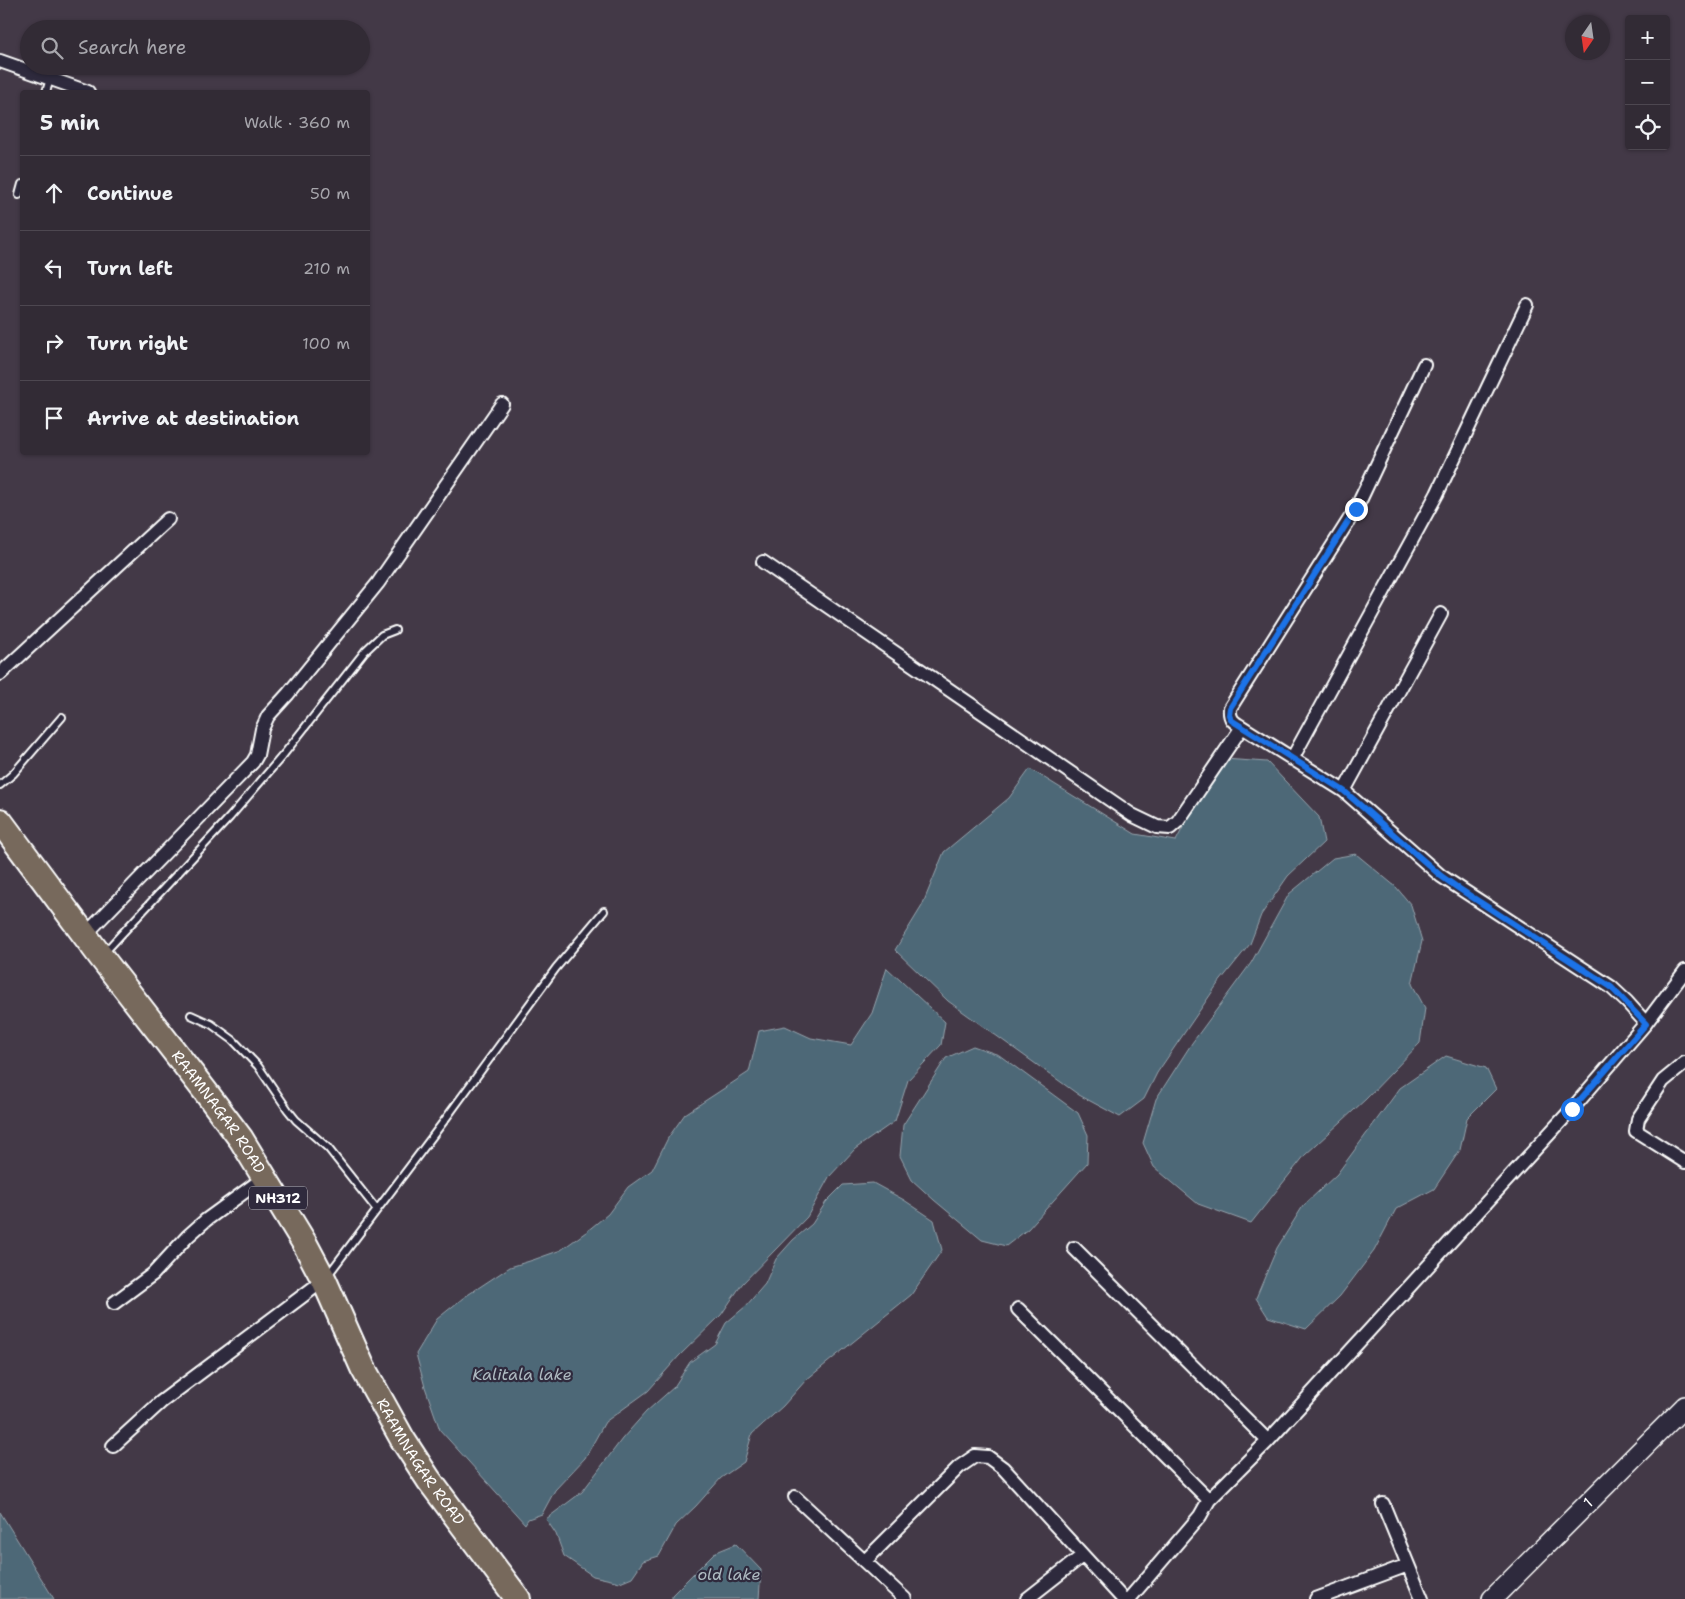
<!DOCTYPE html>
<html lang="en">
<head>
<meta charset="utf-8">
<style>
	body { margin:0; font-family:"Shantell Sans",sans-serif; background:#3d3741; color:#f1f3f6 }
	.controls { position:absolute; right:15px; top:15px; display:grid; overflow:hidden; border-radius:5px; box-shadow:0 1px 4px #0004 }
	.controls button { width:45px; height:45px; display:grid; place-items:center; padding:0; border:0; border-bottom:1px solid #4d4750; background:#322b35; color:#f1f3f6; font:25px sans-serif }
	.compass { position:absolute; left:1565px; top:15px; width:45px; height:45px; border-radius:50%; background:#322b35; box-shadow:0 1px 4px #0004; rotate:193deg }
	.stop { position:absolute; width:15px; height:15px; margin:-11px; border:4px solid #1a73e8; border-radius:50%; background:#fff }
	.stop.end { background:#1a73e8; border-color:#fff; box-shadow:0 1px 5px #0008 }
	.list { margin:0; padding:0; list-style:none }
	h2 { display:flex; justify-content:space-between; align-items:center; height:65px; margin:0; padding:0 20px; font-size:21px }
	h2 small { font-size:16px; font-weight:400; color:#a8a7ad }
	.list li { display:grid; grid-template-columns:32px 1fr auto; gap:15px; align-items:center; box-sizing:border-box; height:75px; padding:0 20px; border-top:1px solid #4d4750 }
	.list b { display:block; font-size:19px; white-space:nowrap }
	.list em { font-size:16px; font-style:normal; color:#a8a7ad }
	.icon { flex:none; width:28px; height:28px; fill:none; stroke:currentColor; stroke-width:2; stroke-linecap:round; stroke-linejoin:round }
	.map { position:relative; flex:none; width:1685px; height:1599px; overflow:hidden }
	.search { position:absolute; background:#322b35; box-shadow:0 1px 4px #0004; left:20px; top:20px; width:350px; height:55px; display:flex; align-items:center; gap:12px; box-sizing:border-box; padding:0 18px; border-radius:28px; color:#a8a7ad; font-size:19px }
	.panel { position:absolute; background:#322b35; box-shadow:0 1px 4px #0004; left:20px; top:90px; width:350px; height:365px; border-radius:5px }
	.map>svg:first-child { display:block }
	.water { fill:#4e6777; stroke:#95a4ad }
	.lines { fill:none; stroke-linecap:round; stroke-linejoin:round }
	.lane-casing { stroke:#fff; stroke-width:10 }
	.street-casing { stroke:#fff; stroke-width:16 }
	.secondary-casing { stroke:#fff; stroke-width:22 }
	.highway-casing { stroke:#fff; stroke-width:28 }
	.lane { stroke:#2f2a3d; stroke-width:6 }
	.street { stroke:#2f2a3d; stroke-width:12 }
	.secondary { stroke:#2f2a3d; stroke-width:19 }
	.highway { stroke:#77695c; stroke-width:24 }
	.route { stroke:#1a73e8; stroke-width:6 }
	.labels { text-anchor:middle; stroke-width:4.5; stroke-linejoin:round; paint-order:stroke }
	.shield { fill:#2f2a3d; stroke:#c1bfc5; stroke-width:1 }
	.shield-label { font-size:14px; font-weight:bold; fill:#fff }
	.street-label { font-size:15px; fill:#fff; stroke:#2f2a3d }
	.water-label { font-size:16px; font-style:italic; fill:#afbbc2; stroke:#2f2a3d }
</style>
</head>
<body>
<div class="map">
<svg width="1685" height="1599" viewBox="0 0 1685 1599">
	<rect width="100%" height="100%" fill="#433947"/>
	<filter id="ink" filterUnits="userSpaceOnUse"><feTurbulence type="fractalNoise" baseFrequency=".02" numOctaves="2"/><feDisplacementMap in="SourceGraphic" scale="10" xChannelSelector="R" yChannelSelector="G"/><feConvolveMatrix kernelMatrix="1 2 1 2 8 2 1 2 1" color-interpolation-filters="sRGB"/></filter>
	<g filter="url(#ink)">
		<path class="water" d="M1224 759 1267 762 1319 817 1324 842 1288 876 1261 915 1250 944 1217 985 1157 1073 1144 1099 1120 1117 1079 1095 948 1001 895 950 922 906 944 852 1009 798 1030 769 1135 834 1176 841 1199 796Z
			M1356 854 1396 887 1411 905 1422 941 1412 984 1425 1008 1420 1043 1366 1099 1305 1155 1251 1223 1198 1204 1154 1167 1143 1143 1156 1099 1192 1043 1251 963 1289 894 1333 858Z
			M887 968 945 1022 941 1045 908 1080 895 1121 855 1149 829 1177 807 1217 742 1284 721 1315 679 1356 648 1391 605 1422 585 1458 555 1490 542 1514 528 1519 525 1524 440 1430 425 1387 416 1354 437 1319 463 1298 510 1267 533 1260 561 1250 586 1232 608 1214 628 1187 652 1170 668 1138 685 1114 749 1072 759 1031 785 1026 811 1038 851 1045 872 1013Z
			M973 1046 999 1055 1078 1113 1088 1135 1087 1163 1028 1229 1006 1246 982 1240 934 1200 912 1180 900 1156 903 1125 946 1058Z
			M1446 1056 1486 1068 1496 1089 1467 1118 1460 1150 1434 1189 1396 1209 1374 1251 1340 1296 1306 1329 1268 1317 1256 1298 1277 1248 1303 1206 1337 1174 1400 1088Z
			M873 1183 904 1200 934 1220 942 1250 911 1295 806 1380 783 1406 752 1434 744 1462 721 1478 696 1506 676 1525 659 1556 643 1561 632 1577 620 1582 593 1576 564 1556 556 1534 546 1519 582 1492 622 1439 646 1412 674 1387 690 1362 715 1344 726 1323 746 1306 765 1284 776 1259 793 1240 812 1224 826 1202 843 1185Z
			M0 1512 54 1599H0Z
			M736 1544 761 1570 759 1599H672V1595L714 1553Z"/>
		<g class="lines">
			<defs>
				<path id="lane" d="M46 92 50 79
					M19 195 22 184
					M0 785 13 774 62 717
					M103 954 230 817 284 754 365 651 382 635 395 630
					M191 1015 211 1024 233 1040 258 1066 288 1110 296 1120 328 1148 377 1210
					M328 1275 444 1121 556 968 604 911"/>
				<path id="street" d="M0 61 88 92
					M1424 365 1356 509 1230 708C1229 719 1233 722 1242 727L1344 791 1441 876 1611 987 1627 1002 1646 1023
					M763 562 1132 815 1157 827 1170 828 1178 821 1242 727
					M0 674 168 519
					M1292 759 1437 494 1527 305
					M1344 791 1441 614
					M85 935 253 762 257 755 262 729 268 716 288 694 378 583 502 404
					M1685 1063 1663 1081 1638 1119 1636 1131 1685 1162
					M1074 1248 1268 1441
					M114 1303 153 1274 188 1236 206 1220 265 1177
					M1018 1309 1209 1500
					M113 1446 161 1402 324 1280
					M795 1497 905 1599
					M1383 1504 1422 1599
					M865 1561 959 1467 975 1456 988 1457 1003 1468 1123 1599
					M1027 1599 1082 1556
					M1129 1599 1200 1516 1209 1500 1268 1441 1572 1109 1646 1023 1685 971
					M1316 1599 1408 1565"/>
				<g id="secondary">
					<path id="s1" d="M1492 1599 1685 1406"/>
				</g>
				<g id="highway">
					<path id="s2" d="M0 821 101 957 205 1091 241 1139 305 1244 324 1280 363 1368 403 1440 429 1480 518 1599"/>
				</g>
			</defs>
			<use href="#lane" class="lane-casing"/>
			<use href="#street" class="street-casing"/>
			<use href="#secondary" class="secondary-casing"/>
			<use href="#highway" class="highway-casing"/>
			<use href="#lane" class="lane"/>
			<use href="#street" class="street"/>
			<use href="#secondary" class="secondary"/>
			<use href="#highway" class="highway"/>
		</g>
	</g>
	<g class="lines" filter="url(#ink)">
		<path class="route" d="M1356 509 1230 708 1229 715 1231 720 1344 791 1441 876 1458 888 1611 987 1646 1024 1572 1109"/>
	</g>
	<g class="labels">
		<rect class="shield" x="249" y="1186.5" width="58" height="23" rx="4"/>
		<g class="shield-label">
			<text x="278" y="1203">NH312</text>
		</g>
		<g class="street-label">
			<text dy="5" stroke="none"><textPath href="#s2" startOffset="364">RAAMNAGAR ROAD</textPath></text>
			<text dy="5" stroke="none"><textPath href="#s2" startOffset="769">RAAMNAGAR ROAD</textPath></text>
			<text dy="5" stroke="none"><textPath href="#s1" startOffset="136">1</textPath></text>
		</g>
		<g class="water-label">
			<text x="522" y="1380">Kalitala lake</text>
			<text x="729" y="1580">old lake</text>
		</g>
	</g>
</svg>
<div class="controls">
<button>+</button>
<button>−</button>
<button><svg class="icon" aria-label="locate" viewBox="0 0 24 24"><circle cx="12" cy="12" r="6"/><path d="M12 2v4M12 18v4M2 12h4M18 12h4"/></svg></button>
</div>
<svg class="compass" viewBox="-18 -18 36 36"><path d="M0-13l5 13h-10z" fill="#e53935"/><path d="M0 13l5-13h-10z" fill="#a8a7ad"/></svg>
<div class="stop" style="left:1572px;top:1109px"></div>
<div class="stop end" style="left:1356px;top:509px"></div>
<div class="search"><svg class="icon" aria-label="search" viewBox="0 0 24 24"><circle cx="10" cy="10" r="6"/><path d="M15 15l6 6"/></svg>Search here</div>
<section class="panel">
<h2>5 min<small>Walk · 360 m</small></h2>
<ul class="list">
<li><svg class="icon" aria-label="ahead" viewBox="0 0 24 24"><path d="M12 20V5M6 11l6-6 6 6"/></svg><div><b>Continue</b></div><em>50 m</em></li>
<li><svg class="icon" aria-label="left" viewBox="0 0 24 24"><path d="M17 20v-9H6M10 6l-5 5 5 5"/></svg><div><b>Turn left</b></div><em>210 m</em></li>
<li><svg class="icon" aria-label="right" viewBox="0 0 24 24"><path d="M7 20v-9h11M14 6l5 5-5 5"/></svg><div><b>Turn right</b></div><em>100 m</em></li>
<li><svg class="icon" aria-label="arrive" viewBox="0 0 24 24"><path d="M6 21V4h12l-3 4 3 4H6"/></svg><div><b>Arrive at destination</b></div></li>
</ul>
</section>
</div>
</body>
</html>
